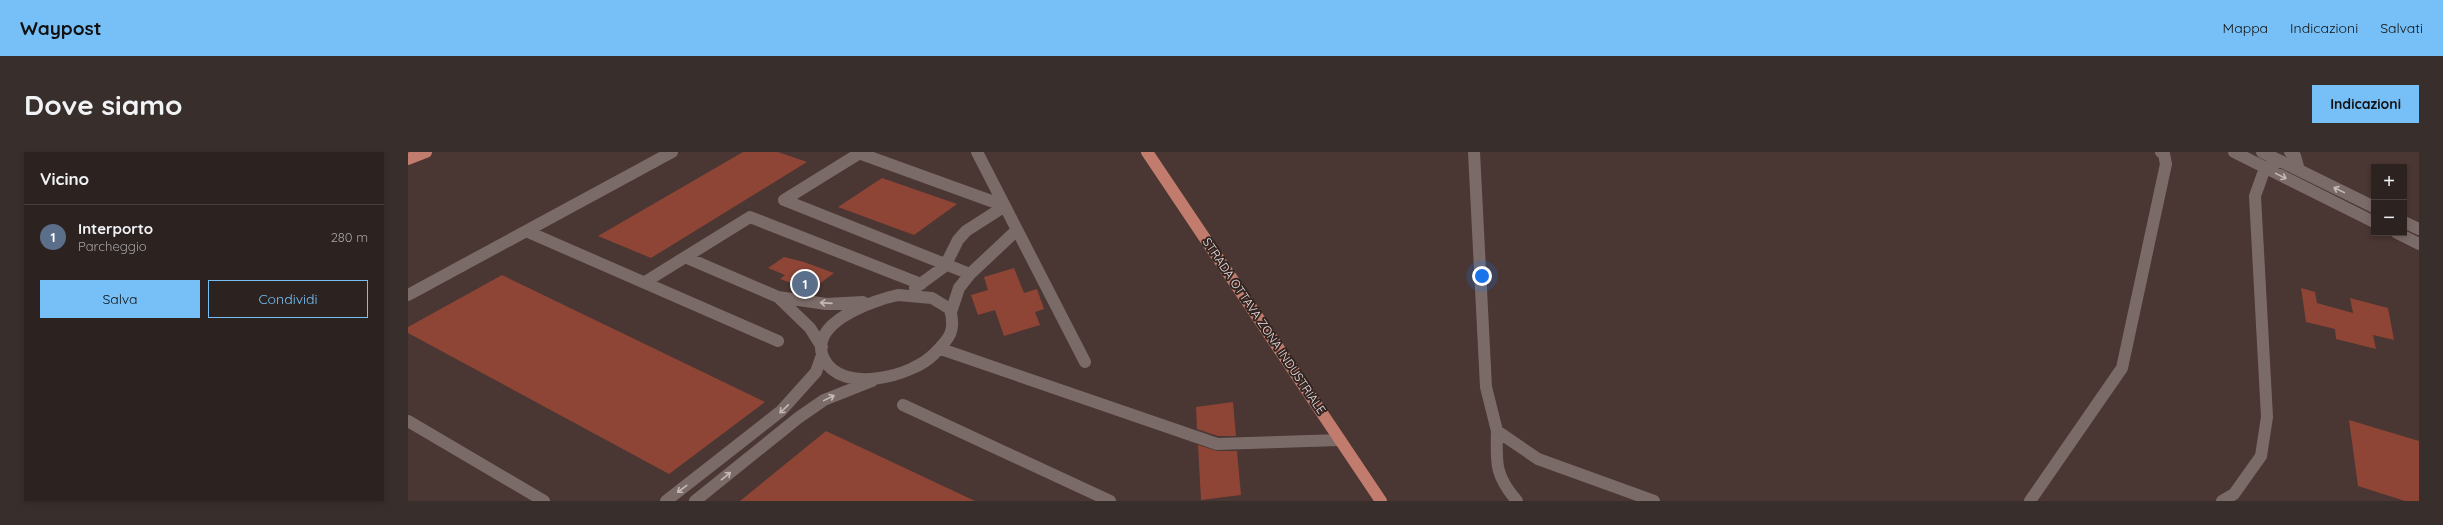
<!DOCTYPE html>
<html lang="it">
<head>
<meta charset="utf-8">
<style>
	body { margin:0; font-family:Quicksand,sans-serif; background:#382f2d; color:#f1f3f6 }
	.controls { position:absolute; right:12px; top:12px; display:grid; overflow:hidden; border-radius:0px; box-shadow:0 2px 6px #0003 }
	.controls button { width:36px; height:36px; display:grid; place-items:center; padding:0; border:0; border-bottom:1px solid #483f3e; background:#2c2220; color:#f1f3f6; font:20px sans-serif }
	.you { position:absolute; left:1074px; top:124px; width:14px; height:14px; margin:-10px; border:3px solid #fff; border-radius:50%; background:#1a73e8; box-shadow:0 0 0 6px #1a73e833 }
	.badge { display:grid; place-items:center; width:26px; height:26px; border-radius:50%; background:#76c0f7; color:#fff; font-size:13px; font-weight:700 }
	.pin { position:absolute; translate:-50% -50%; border:2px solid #fff; box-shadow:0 1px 4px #0006 }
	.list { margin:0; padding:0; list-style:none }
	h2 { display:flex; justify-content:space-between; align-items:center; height:52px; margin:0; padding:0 16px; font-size:17px }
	h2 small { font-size:13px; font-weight:400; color:#a6a4a5 }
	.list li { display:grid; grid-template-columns:26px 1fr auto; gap:12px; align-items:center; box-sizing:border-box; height:64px; padding:0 16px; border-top:1px solid #483f3e }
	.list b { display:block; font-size:15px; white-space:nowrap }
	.list p { margin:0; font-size:13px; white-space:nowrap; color:#a6a4a5 }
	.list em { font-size:13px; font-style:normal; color:#a6a4a5 }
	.actions { display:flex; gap:8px; padding:12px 16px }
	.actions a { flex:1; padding:9px 0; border:1px solid #76c0f7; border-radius:0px; text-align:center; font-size:14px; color:#76c0f7 }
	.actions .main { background:#76c0f7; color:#111 }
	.map { position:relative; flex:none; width:2011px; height:349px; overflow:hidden; border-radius:0px }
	header { display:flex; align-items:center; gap:24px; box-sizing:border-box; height:56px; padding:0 20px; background:#76c0f7; color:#111 }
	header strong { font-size:19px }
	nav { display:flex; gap:22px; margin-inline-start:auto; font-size:14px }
	.intro { display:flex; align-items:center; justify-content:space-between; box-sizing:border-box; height:96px; padding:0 24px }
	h1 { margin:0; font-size:28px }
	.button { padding:10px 18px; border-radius:0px; background:#76c0f7; color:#111; font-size:14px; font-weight:700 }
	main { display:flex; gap:24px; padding:0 24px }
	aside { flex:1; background:#2c2220; border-radius:0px; box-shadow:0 2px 6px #0003 }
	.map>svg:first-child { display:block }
	.built { fill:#4a3632; fill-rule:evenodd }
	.building { fill:#8e4536 }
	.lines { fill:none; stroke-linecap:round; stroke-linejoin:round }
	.minor { stroke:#7b6b68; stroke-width:12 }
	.major { stroke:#c27c6d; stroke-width:12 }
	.oneway { stroke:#c5b9b7 }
	.labels { text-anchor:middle; stroke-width:4; stroke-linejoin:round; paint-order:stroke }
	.street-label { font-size:12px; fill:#ede3e1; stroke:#312421 }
</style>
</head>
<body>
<header>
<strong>Waypost</strong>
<nav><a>Mappa</a><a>Indicazioni</a><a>Salvati</a></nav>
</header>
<div class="intro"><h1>Dove siamo</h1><a class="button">Indicazioni</a></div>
<main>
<aside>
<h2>Vicino<small></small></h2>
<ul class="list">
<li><span class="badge" style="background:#5c6f8a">1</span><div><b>Interporto</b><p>Parcheggio</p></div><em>280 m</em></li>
</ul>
<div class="actions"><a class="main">Salva</a><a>Condividi</a></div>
</aside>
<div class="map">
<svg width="2011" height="349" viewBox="0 0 2011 349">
	<rect width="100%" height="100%" fill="#3b2e2a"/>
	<path class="built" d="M0 0H2011V349H0ZM1966 15H1996V81H1966Z"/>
	<path class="building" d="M335 0H370L399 10 243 106 190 84Z
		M474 26 549 52 506 83 430 55Z
		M376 105 396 110 426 121 403 138 372 127 377 123 360 116Z
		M606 116 616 141 629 137 636 157 627 160 632 173 596 184 587 158 570 163 563 143 580 138 576 125Z
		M94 123 357 250 261 322 0 181V175Z
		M1893 136 1907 140 1909 151 1945 161 1942 146 1980 156 1986 188 1965 183 1968 197 1928 187 1927 177 1898 170Z
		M825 250 828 284H810L789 277 788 255Z
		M1941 268 2011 289V349H1997L1950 334Z
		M418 279 567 349H332Z
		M790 293 809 299H829L833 343 793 348Z"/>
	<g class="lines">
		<path class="minor" d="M448 0 597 54
			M569 0 677 210
			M1066 0 1078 235 1089 279
			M1826 0 1966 70
			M1854 0 1966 55
			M1882 0 1887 4 1891 18
			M452 1 376 48 562 122
			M1996 70 2011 77
			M118 79 370 189
			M1989 81 2011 92
			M277 105 370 145 418 152 455 150
			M237 130 342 65 513 132
			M507 136 537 114 550 88 558 79 597 54
			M0 143 264 0
			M490 143 524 146 542 157C548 179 542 186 526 202 505 224 434 243 416 207 398 171 466 148 490 143Z
			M370 145 402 176 414 195
			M543 160 551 136 562 122 609 78
			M533 197 809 292 932 288
			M495 253 702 349
			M0 269 136 349
			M258 349 373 259 408 220 414 203
			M287 349 390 266 416 248 464 229
			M1109 349C1087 324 1088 311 1089 279L1130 307 1246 349
			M1622 349 1714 216 1758 12 1756 2 1753 0
			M1814 349 1826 342 1853 304 1859 265 1847 44 1857 16 1873 9"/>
		<path class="major" d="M739 0 973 349
			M0 7 18 0"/>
	</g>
	<defs><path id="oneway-shaft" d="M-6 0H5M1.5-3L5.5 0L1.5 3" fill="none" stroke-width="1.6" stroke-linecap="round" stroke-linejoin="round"/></defs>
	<g class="oneway">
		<use href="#oneway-shaft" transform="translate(1873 24) rotate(26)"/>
		<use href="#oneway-shaft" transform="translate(1931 38) rotate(-154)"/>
		<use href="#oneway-shaft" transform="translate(418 151) rotate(-176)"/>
		<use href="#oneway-shaft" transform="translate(421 246) rotate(-26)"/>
		<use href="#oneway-shaft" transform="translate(376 257) rotate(136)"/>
		<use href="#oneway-shaft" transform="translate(318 324) rotate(-39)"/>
		<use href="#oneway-shaft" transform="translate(274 337) rotate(143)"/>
	</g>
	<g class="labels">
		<g class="street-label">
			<text transform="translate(856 174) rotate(56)" y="4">STRADA OTTAVA ZONA INDUSTRIALE</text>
		</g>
	</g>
</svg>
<div class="controls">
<button>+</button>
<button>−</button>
</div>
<div class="you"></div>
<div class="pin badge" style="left:397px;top:132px;background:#5c6f8a">1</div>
</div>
</main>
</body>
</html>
